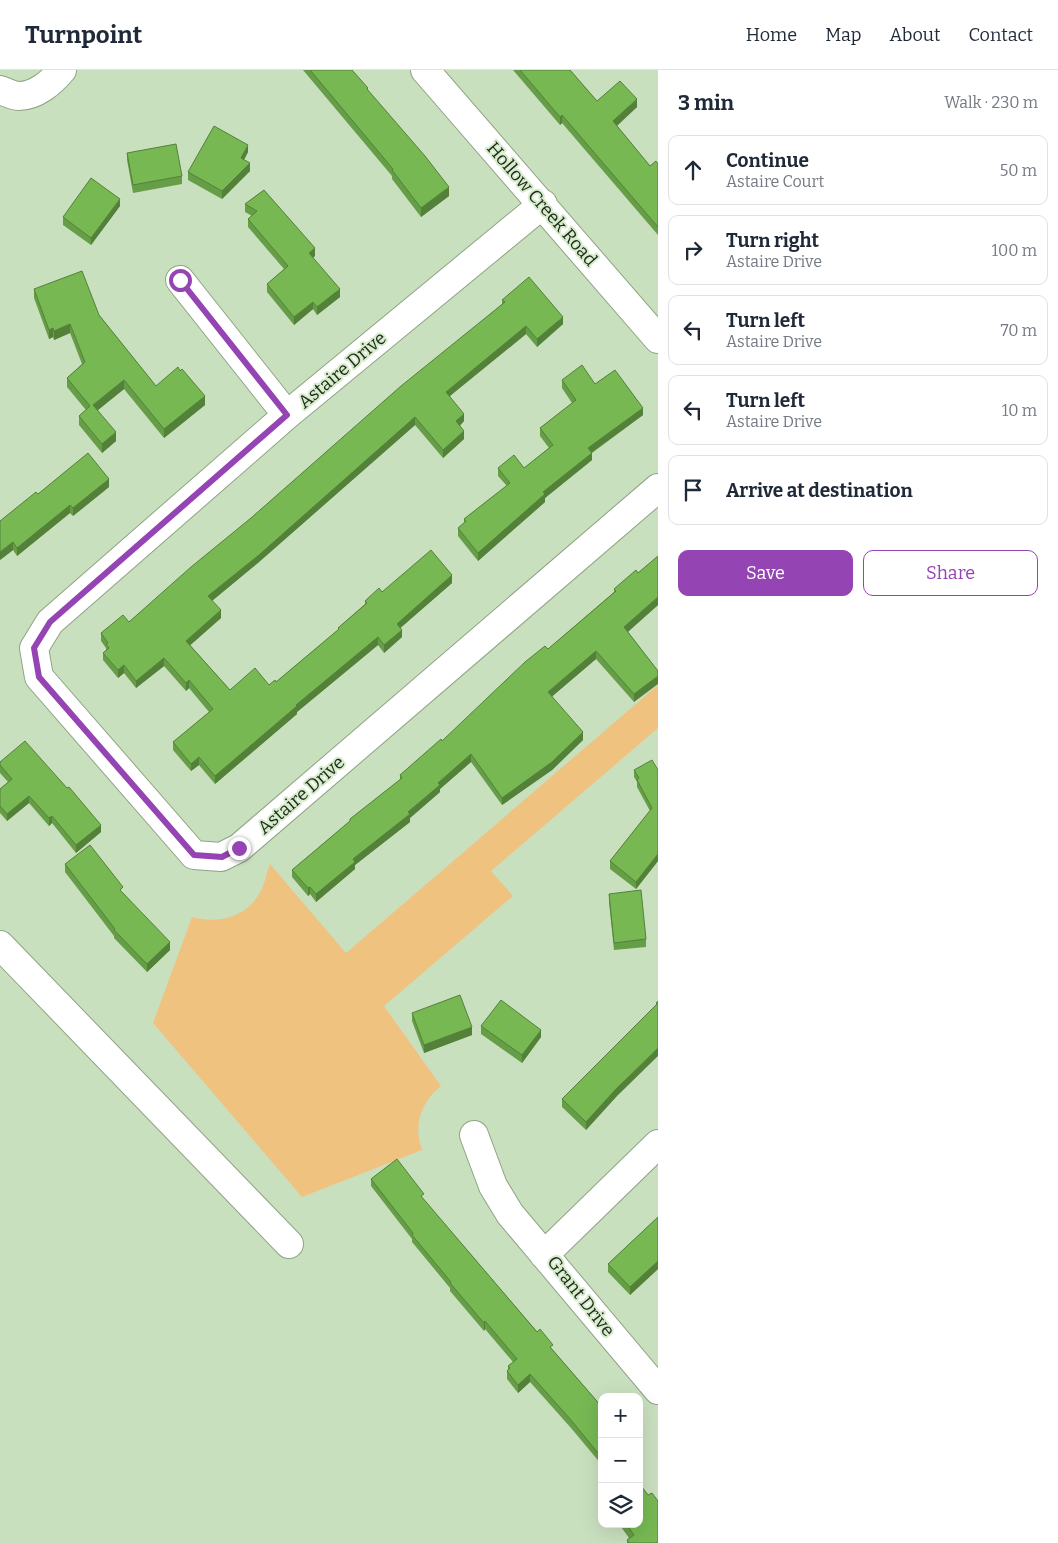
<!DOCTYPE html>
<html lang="en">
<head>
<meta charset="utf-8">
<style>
	body { margin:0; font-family:Bitter,serif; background:#f6f6f7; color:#1f2937 }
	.controls { position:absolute; right:15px; bottom:15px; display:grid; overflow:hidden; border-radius:10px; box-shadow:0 5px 20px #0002 }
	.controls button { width:45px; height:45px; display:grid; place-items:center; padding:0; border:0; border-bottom:1px solid #e0e1e3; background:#fff; color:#1f2937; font:25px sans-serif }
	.stop { position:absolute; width:15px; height:15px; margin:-11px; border:4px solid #9544b3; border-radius:50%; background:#fff }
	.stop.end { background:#9544b3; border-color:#fff; box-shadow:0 1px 5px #0008 }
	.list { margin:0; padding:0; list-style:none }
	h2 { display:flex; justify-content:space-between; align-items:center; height:65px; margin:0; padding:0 20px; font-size:21px }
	h2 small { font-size:16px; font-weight:400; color:#747a83 }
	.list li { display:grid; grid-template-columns:32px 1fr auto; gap:15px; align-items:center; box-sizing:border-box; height:70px; margin:0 10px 10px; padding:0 10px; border:1px solid #e0e1e3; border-radius:10px }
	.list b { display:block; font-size:19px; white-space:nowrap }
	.list p { margin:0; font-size:16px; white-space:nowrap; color:#747a83 }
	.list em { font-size:16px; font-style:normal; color:#747a83 }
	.actions { display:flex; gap:10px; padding:15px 20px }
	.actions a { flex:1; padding:11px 0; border:1px solid #9544b3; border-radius:10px; text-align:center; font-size:18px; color:#9544b3 }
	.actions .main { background:#9544b3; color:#fff }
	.icon { flex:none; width:28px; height:28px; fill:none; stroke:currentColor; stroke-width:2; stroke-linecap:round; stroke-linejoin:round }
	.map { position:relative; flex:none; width:658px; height:1473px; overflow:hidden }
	header { display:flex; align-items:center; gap:30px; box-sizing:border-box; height:70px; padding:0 25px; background:#fff; border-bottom:1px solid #e0e1e3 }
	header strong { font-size:24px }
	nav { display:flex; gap:28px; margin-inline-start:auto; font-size:18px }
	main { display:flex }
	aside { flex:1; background:#fff }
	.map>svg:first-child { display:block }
	.green { fill:#efc280 }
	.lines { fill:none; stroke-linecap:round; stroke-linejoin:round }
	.minor-casing { stroke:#8ea484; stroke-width:30 }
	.minor { stroke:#fff; stroke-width:28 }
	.wall { fill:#669e47 }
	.shaded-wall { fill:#53813a }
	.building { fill:#77b853; stroke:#53813a }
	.route { stroke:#9544b3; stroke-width:6 }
	.labels { text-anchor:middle; stroke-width:4; stroke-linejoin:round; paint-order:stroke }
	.street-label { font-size:18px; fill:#1f271b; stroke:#d6edcc }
</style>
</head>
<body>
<header>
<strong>Turnpoint</strong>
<nav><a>Home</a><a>Map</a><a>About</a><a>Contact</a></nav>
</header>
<main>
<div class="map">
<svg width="658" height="1473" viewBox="0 0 658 1473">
	<rect width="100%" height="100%" fill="#c9e0bf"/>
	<path class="green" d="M658 615V658L491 801 513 826 384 936 441 1016C421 1032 413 1055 422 1080L302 1127 153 953 192 847C220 855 251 846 263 816 266 809 267 801 270 794L346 883Z"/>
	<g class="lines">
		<defs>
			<path id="minor" d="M425 0 658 269
				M0 20C6 22 13 26 19 26 36 26 52 12 62 0
				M543 134 287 345 50 552 34 578 39 607 194 785 221 787 239 778 658 418
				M180 210 287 345
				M0 875 289 1174
				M474 1065 493 1116 510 1144 658 1320
				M544 1185 658 1074"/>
		</defs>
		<use href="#minor" class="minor-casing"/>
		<use href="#minor" class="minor"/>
	</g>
	<path class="wall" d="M303 0H352L449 126 421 147 392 109V106Z
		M513 0H570L597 31 637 37 617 56 650 96 658 94V165L562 53 560 55Z
		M248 82 244 90 250 101 222 129 188 110V102Z
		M127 83 182 106V114L133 123 127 90Z
		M264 120 315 186 313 187 340 227 317 245 313 239 294 255 267 222V214L284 199 248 157V149L252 146 245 142V134Z
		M120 136 91 175 63 155V147Z
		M34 219 99 245 156 316 205 335 164 368 124 319 98 340 116 371 102 383 79 355V346L86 340 67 317V308L82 294 70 263 54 270 53 267 49 269 34 228Z
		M502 230 563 254 537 277 526 264 450 326 464 351 460 356 464 369 443 388 415 355 259 492 212 531 221 548 190 575 230 620 269 615 276 612 338 560V558L365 534V531L382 522 452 513 400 558 402 567 384 583 378 575 297 642V644L215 714 199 695 191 701 173 680V672L209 642 189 618 186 621 164 596 136 618 124 603 118 608 103 590V583L106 580V578L101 571V563L129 552 502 234Z
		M562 310 595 314 643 345 592 383V390L545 428V432L478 491 458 466V458L464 453V449L507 416 498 406V398H524L549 378 540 366V358L572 333 562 318Z
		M109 417 73 446 70 443 17 486 13 480 0 490 38 424Z
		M658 486V535L628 562 658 601 634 632 596 589 552 626 583 670 552 700 502 735 471 692 440 719V722L410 748V752L355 795V799L316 832 310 824 308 826 292 807V800L350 751V749L400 710V705L442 671 548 579 614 522V519L638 503Z
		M0 692 101 762 76 783 52 753 49 756 29 733 7 751 0 743V719L8 712 0 703Z
		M634 700H658V791L636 819 610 799V791L650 741 637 717V712L634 707Z
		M65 794 123 823 170 880 147 902 114 868V866L65 802Z
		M609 824 646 869V877L614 880 609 832Z
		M658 931 616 1027 586 1060 562 1037V1029L656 935V933Z
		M412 943 472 965 424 983 412 951Z
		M481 956 541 967 522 993 481 964Z
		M371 1109 424 1130 602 1337V1395L571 1358 530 1312 518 1323 507 1309V1301L508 1299V1296L513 1292 485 1259 484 1261 450 1221V1218L412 1172V1169L371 1116Z
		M658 1147V1199L630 1225 608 1202V1194Z
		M619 1454H639L658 1473H627V1470L629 1468Z"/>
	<path class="shaded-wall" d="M637 29V37L613 59V51Z
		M562 45V53L560 55V47Z
		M248 75V82L241 95V88Z
		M250 93V101L222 129V121Z
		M449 117V126L421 147V138Z
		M120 129V136L91 175V168Z
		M315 178V186L309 191V183Z
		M340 219V227L317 245V237Z
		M313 232V239L294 255V247Z
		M563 247V254L537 277V269Z
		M70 254V263L54 270V261Z
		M526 256V264L446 329V322Z
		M53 258V267L49 269V260Z
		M124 310V319L93 344V335Z
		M205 326V335L164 368V359Z
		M643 338V345L588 385V378Z
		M464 344V351L456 359V351Z
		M415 347V355L259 492 208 534V526Z
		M464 361V369L443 388V380Z
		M116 362V371L102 383V374Z
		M592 383V390L545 428V432L478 491V483L543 422Z
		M109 409V417L73 446V438Z
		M70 435V443L17 486V478Z
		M13 472V480L0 490V482Z
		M452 505V513L397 561V554Z
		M658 527V535L624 565V557Z
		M221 540V548L186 579V571Z
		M402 560V567L384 583V575Z
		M378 567V575L297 642V644L215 714V706L296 635Z
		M596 581V589L548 630V622Z
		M164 588V596L136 618V611Z
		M124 595V603L118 608V600Z
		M658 606V614L634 632V624Z
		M189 610V618L186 621V613Z
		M583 662V670L552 700 502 735V728Z
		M471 684V692L440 719V722L410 748V752L355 795V799L316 832V824L353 789 408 742 438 713Z
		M199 687V695L191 701V694Z
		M29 726V733L7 751V744Z
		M52 746V753L49 756V748Z
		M101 755V762L76 783V775Z
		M658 784V791L636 819V812Z
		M310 817V824L308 826V818Z
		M170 872V880L147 902V894Z
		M472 957V965L424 983V975Z
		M541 960V967L522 993V985Z
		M658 978V986L616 1027 586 1060V1052L616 1019Z
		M658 1191V1199L630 1225V1217Z
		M485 1251V1259L484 1261V1253Z
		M530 1304V1312L518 1323V1315Z"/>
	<path class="building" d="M310 0H352L368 18 367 19 425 86 449 117 421 138 392 100 393 99Z
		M520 0H570L597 31 620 11 637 29 613 51 650 96 656 91 658 94V157L562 45 560 47Z
		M214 56 248 75 241 88 250 93 222 121 188 102Z
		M176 74 182 106 133 115 127 83Z
		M91 108 120 129 91 168 63 147Z
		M264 120 315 178 309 183 340 219 317 237 313 232 294 247 267 214 288 196 248 149 257 141 245 134Z
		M82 201 99 245 156 316 178 297 180 301 182 299 205 326 164 359 124 310 93 335 116 362 102 374 79 346 90 336 67 308 85 292 70 254 54 261 53 258 49 260 34 219Z
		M529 207 563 247 537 269 526 256 446 322 464 344 456 351 464 361 443 380 415 347 259 485 208 526 221 540 186 571 230 620 255 598 269 615 275 610 276 612 339 559 338 558 367 533 365 531 379 518 382 522 431 480 452 505 397 554 402 560 384 575 378 567 296 635 297 636 215 706 199 687 191 694 173 672 213 639 189 610 186 613 164 588 136 611 124 595 118 600 103 583 109 578 106 574 108 573 101 563 123 545 129 552 191 497 251 448 401 316 505 232 502 230Z
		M582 295 595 314 615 300 643 338 588 378 592 383 543 422 545 424 478 483 458 458 466 451 464 449 510 413 498 398 514 385 524 398 553 375 540 358 576 330 562 310Z
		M88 383 109 409 73 438 70 435 17 478 13 472 0 482V451L36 422 38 424Z
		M658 486V527L624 557 658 601V606L634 624 596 581 548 622 583 662 552 692 502 728 471 684 438 713 440 715 408 742 410 744 353 789 355 792 316 824 310 817 308 818 292 800 350 751V749L402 708 400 705 441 669 442 671 525 592 545 576 548 579 616 521 614 519 636 500 638 503Z
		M25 671 67 718 69 717 101 755 76 775 52 746 49 748 29 726 7 744 0 736V719L12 709 0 695V692Z
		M652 690 658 700V784L636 812 610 791 652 738 637 710 639 708 634 700Z
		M90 775 123 817 120 820 170 872 147 894 114 860 115 859 65 794Z
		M641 820 646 869 614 873 609 824Z
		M460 925 472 957 424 975 412 943Z
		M501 930 541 960 522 985 481 956Z
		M658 931V978L616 1019 586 1052 562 1029 657 934 656 933Z
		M397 1089 424 1124 421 1126 537 1262 540 1259 553 1275 550 1277 602 1337V1388L571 1350 530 1304 518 1315 507 1301 510 1298 508 1296 517 1289 485 1251 484 1253 450 1213 451 1212 412 1165 413 1163 371 1109Z
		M658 1147V1191L630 1217 608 1194Z
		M639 1413 648 1425 652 1423 658 1431V1473H629L627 1470 634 1465 626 1454H639Z"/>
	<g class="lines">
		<path class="route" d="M180 210 287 345 50 552 34 578 39 607 194 785 222 787 239 778"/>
	</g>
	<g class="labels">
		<g class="street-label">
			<text transform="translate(542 134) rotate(49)" y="6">Hollow Creek Road</text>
			<text transform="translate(342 300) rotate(-40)" y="6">Astaire Drive</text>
			<text transform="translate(301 725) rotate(-41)" y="6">Astaire Drive</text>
			<text transform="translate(581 1226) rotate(52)" y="6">Grant Drive</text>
		</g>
	</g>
</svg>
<div class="controls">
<button>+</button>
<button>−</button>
<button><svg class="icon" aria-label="layers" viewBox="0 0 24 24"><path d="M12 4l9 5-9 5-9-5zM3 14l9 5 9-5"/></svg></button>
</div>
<div class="stop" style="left:180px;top:210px"></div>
<div class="stop end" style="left:239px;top:778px"></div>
</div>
<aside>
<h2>3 min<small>Walk · 230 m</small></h2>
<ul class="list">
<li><svg class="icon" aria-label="ahead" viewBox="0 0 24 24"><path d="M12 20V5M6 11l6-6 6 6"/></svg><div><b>Continue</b><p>Astaire Court</p></div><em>50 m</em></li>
<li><svg class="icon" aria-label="right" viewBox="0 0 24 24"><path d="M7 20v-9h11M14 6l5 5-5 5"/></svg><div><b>Turn right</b><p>Astaire Drive</p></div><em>100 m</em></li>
<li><svg class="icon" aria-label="left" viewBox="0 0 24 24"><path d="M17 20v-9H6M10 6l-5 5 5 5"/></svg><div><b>Turn left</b><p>Astaire Drive</p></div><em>70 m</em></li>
<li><svg class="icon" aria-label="left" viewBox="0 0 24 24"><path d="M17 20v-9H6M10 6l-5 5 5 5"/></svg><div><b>Turn left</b><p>Astaire Drive</p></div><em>10 m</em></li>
<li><svg class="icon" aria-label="arrive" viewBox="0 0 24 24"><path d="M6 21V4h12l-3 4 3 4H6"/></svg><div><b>Arrive at destination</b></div></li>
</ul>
<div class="actions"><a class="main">Save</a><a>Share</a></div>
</aside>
</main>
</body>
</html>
